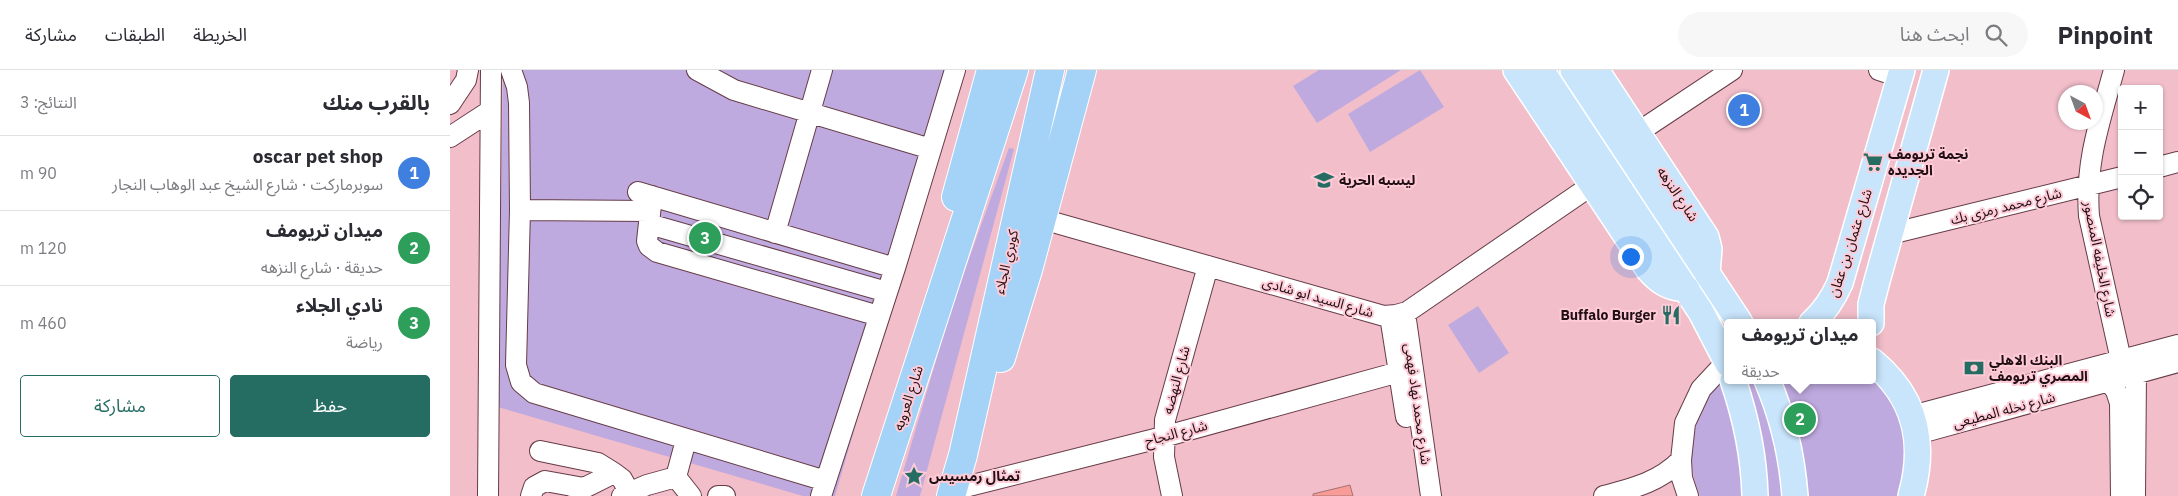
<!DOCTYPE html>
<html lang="ar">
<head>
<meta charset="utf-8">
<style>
	body { margin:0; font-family:"IBM Plex Sans","Noto Sans Arabic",sans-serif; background:#f7f7f7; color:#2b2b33; direction:rtl }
	.controls { position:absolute; right:15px; top:15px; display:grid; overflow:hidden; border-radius:5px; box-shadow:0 1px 4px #0004 }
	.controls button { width:45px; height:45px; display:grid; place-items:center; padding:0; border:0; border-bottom:1px solid #e1e1e2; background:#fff; color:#2b2b33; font:25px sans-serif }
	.compass { position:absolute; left:1608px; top:15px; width:45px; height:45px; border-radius:50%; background:#fff; box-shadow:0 1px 4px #0004; rotate:139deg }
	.you { position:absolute; left:1180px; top:186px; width:18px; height:18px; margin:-12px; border:4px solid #fff; border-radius:50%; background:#1a73e8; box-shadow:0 0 0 8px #1a73e833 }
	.badge { display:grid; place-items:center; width:32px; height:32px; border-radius:50%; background:#256d63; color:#fff; font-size:16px; font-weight:700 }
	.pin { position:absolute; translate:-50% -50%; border:2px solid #fff; box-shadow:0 1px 5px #0006 }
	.popup { position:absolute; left:1274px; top:249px; width:152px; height:65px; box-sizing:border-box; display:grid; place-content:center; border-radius:5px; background:#fff; filter:drop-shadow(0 1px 4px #0005); font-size:16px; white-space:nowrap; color:#7c7c81 }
	.popup b { font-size:19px; color:#2b2b33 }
	.popup::after { content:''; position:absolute; left:50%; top:100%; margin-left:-10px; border:10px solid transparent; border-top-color:#fff }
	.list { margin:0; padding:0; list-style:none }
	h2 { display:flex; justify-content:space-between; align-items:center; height:65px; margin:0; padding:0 20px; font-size:21px }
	h2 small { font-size:16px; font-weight:400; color:#7c7c81 }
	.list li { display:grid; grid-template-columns:32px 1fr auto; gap:15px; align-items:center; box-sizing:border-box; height:75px; padding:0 20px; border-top:1px solid #e1e1e2 }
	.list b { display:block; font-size:19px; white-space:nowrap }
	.list p { margin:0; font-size:16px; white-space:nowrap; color:#7c7c81 }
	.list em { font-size:16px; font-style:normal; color:#7c7c81 }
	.actions { display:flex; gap:10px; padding:15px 20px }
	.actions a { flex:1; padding:11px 0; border:1px solid #256d63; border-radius:5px; text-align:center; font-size:18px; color:#256d63 }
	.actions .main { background:#256d63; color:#fff }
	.icon { flex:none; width:28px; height:28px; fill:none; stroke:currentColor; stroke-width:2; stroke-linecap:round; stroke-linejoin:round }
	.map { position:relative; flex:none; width:1728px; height:426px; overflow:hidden; direction:ltr }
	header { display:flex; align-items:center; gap:30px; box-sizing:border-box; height:70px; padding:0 25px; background:#fff; border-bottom:1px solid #e1e1e2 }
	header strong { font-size:24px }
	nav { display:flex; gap:28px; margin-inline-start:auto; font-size:18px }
	.search { width:350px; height:45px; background:#f7f7f7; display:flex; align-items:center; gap:12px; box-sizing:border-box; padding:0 18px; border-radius:28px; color:#7c7c81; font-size:19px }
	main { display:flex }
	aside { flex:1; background:#fff }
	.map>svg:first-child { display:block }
	.green { fill:#bfaadf }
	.building { fill:#f99b97; stroke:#a37371 }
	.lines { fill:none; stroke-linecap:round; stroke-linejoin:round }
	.minor-casing { stroke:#663c47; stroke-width:22 }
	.major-casing { stroke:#fff; stroke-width:28 }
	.highway-casing { stroke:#fff; stroke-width:30 }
	.minor { stroke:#fff; stroke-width:20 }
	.major { stroke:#c9e5fb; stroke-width:25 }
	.highway { stroke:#a5d3f8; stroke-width:28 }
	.labels { text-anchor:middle; stroke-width:4; stroke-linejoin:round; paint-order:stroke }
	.poi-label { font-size:14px; font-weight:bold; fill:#200f14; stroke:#fecbd7; text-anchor:start }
	.street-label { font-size:14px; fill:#200f14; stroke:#fecbd7 }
</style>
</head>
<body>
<header>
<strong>Pinpoint</strong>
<div class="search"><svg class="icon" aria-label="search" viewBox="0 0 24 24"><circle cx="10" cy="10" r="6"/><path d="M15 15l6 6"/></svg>ابحث هنا</div>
<nav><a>الخريطة</a><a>الطبقات</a><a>مشاركة</a></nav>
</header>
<main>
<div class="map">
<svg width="1728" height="426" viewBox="0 0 1728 426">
	<rect width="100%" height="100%" fill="#f1beca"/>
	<path class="green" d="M53 0H509L385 426H353L48 337Z
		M869 0H951L867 53 843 16Z
		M970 0 994 37 920 82 898 44Z
		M559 78 564 79 470 426H446L503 233Z
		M1028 236 1059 283 1029 303 998 255Z
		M1423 302 1439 320 1459 373 1451 426H1250C1232 385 1244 344 1270 310H1422Z"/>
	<path class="building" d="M900 415 903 426H863V424Z"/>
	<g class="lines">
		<defs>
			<path id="minor" d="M61 0 67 17 69 33 70 140 66 295 71 312 84 323 376 411
				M247 0 284 20 481 79
				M1429 0 1450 7
				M1664 0C1650 51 1635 92 1639 146L1671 290
				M0 34 16 10 18 0
				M1187 63 1282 0
				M0 67 40 41
				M1709 97 1728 92
				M188 122 445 198
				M202 126 197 171 199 176 207 182 429 246
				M70 140 200 141
				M592 149 934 246 946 245 957 242 1142 115
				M199 154 437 222
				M325 163 372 0
				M1440 164 1672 107
				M955 243 981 426
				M940 246 956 347
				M1659 311 1666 321 1670 333 1671 426
				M1462 346 1728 275
				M1467 364 1728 292
				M90 381 148 393 164 403
				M226 407 236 370
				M226 407 241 426
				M503 420 713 367 949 302
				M38 426 41 0
				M81 426 84 417 95 411 134 418
				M128 426 134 418 164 403 172 409 179 422
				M172 426 197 415 226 407
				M268 426H275
				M371 426 445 198 505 0
				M722 426 714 387 715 350 758 196
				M1154 426C1184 418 1209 412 1231 390
				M1238 426 1232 408 1231 390 1235 353 1251 319 1277 291
				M1685 426 1686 303"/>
			<path id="major" d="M1066 0 1199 200C1210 213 1220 218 1237 219
				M1091 0 1251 242 1278 294
				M1123 0 1290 253
				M1146 0 1256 167 1259 179 1257 203
				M1362 253C1375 241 1383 229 1390 213L1452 0
				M1421 253V234L1427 211 1486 0
				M1422 291C1466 327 1476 373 1461 426
				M1283 310C1296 348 1304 386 1305 426
				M1317 310C1333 347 1342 386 1345 426"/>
			<path id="highway" d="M506 127 541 0
				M551 288 578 200 632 0
				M426 426 564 0
				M501 426 513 385 600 0"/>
		</defs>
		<use href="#minor" class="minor-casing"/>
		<use href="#major" class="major-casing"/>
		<use href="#highway" class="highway-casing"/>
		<use href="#minor" class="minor"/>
		<use href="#major" class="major"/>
		<use href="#highway" class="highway"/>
	</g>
	<defs>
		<symbol id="supermarket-bare" viewBox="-9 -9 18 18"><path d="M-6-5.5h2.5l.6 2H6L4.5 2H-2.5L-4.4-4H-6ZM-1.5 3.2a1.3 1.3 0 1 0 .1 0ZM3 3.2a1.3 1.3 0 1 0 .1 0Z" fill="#256d63" stroke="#fecbd7" stroke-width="2.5" paint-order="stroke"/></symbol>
		<symbol id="school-bare" viewBox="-9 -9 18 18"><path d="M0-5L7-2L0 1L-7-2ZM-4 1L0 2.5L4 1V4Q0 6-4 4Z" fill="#256d63" stroke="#fecbd7" stroke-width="2.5" paint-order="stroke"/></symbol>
		<symbol id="restaurant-bare" viewBox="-9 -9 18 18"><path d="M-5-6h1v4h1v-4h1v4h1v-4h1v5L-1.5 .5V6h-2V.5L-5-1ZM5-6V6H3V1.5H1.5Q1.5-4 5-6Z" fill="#256d63" stroke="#fecbd7" stroke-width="2.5" paint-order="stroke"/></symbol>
		<symbol id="bank-bare" viewBox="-9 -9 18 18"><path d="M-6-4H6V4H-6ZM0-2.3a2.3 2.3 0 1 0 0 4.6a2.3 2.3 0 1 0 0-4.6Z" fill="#256d63" stroke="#fecbd7" stroke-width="2.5" paint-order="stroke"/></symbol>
		<symbol id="sight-bare" viewBox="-9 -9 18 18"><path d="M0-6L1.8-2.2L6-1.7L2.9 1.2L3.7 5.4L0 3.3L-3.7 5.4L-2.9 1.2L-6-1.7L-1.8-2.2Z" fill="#256d63" stroke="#fecbd7" stroke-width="2.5" paint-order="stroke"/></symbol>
	</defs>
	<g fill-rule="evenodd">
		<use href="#supermarket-bare" x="1409" y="78" width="28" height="28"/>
		<use href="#school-bare" x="860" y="96" width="28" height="28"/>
		<use href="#restaurant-bare" x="1207" y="231" width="28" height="28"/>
		<use href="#bank-bare" x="1510" y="284" width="28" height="28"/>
		<use href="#sight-bare" x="450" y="392" width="28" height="28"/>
	</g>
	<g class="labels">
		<g class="poi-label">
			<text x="1438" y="89">نجمة تريومف<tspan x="1438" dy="16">الجديده</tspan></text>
			<text x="889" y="115">ليسبه الحرية</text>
			<text x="1206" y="250" text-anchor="end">Buffalo Burger</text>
			<text x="1539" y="295">البنك الاهلي<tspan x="1539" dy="16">المصري تريومف</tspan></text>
			<text x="479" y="411">تمثال رمسيس</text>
		</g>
		<g class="street-label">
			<text transform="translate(1228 124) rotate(56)" y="5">شارع النزهه</text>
			<text transform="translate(1556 136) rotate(-14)" y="5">شارع محمد رمزى بك</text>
			<text transform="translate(1400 173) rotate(-72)" y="5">شارع عثمان بن عفان</text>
			<text transform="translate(1650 189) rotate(79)" y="5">شارع الخليفه المنصور</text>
			<text transform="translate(556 192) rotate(-77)" y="5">كوبري الجلاء</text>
			<text transform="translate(868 227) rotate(16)" y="5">شارع السيد ابو شادى</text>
			<text transform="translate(726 310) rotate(-75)" y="5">شارع النهضه</text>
			<text transform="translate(458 328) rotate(-72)" y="5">شارع العروبه</text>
			<text transform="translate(968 334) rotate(82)" y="5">شارع محمد نهاد فهمى</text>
			<text transform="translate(1554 340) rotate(-15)" y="5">شارع نخله المطيعى</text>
			<text transform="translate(726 363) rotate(-15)" y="5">شارع النجاح</text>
		</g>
	</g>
</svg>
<div class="controls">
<button>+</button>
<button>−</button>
<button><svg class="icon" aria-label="locate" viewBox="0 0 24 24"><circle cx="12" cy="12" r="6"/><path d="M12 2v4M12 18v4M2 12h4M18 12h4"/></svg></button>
</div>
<svg class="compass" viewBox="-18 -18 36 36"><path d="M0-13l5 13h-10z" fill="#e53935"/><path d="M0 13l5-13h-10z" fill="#7c7c81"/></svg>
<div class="you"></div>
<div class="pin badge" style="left:1294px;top:40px;background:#3f7fe0">1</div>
<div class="pin badge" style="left:1350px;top:349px;background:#2e9e5b">2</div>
<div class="popup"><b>ميدان تريومف</b>حديقة</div>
<div class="pin badge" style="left:255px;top:168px;background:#2e9e5b">3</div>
</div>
<aside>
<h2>بالقرب منك<small>النتائج: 3</small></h2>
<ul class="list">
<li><span class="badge" style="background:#3f7fe0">1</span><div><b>oscar pet shop</b><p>سوبرماركت · شارع الشيخ عبد الوهاب النجار</p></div><em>90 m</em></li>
<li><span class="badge" style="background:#2e9e5b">2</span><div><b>ميدان تريومف</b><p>حديقة · شارع النزهه</p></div><em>120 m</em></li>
<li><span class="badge" style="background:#2e9e5b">3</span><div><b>نادي الجلاء</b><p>رياضة</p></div><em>460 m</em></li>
</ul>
<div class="actions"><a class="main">حفظ</a><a>مشاركة</a></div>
</aside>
</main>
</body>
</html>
